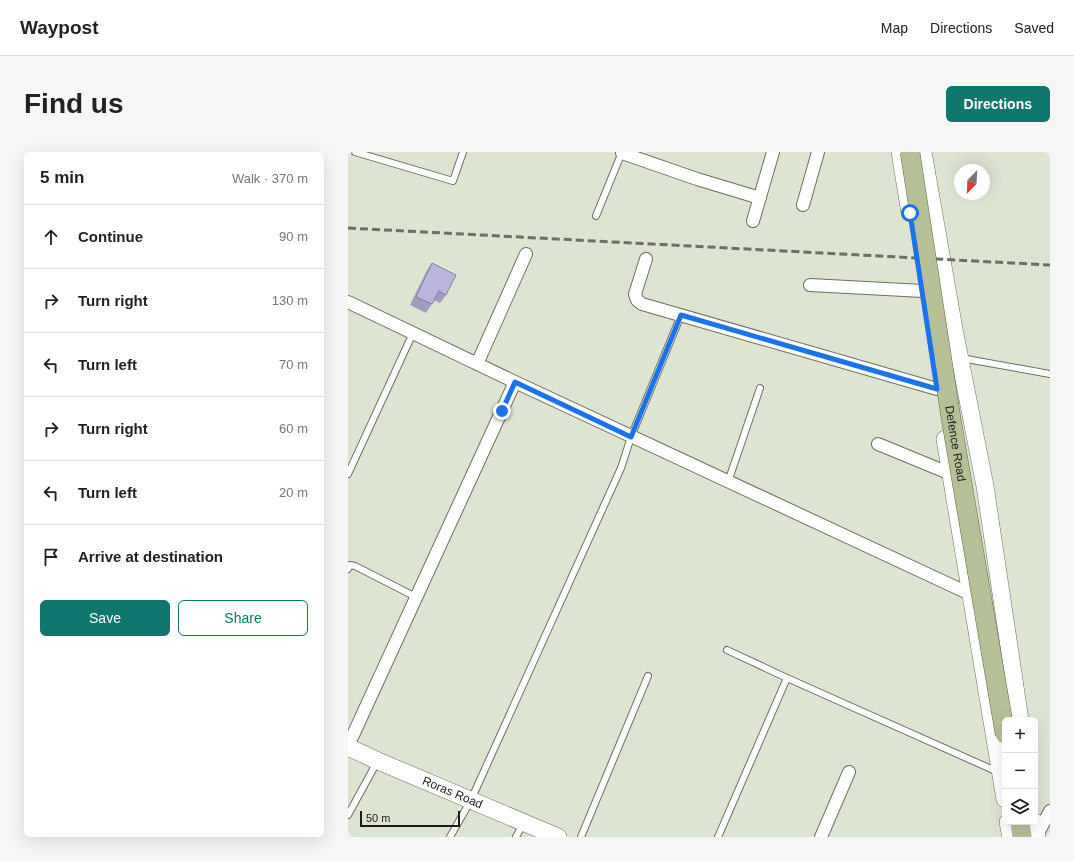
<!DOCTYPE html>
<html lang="en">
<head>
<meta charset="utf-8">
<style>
	body { margin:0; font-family:Helvetica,sans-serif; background:#f6f6f6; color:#222 }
	.controls { position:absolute; right:12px; bottom:12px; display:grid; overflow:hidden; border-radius:6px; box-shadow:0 4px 16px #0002 }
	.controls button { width:36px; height:36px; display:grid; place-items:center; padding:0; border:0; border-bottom:1px solid #e0e0e0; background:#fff; color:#222; font:20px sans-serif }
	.compass { position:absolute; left:606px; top:12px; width:36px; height:36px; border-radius:50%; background:#fff; box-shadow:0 4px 16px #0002; rotate:204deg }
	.scale { position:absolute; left:12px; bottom:10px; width:100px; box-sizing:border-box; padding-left:4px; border:2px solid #1a1c16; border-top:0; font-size:11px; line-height:14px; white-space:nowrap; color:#1a1c16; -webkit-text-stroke:3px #dee4d2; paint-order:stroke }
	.stop { position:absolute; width:12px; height:12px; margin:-9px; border:3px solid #1a73e8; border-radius:50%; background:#fff }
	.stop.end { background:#1a73e8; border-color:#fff; box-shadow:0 1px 4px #0008 }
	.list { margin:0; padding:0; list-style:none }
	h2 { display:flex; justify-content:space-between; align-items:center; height:52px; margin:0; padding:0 16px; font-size:17px }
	h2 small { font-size:13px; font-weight:400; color:#767676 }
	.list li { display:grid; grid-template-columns:26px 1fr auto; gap:12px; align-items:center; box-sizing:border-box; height:64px; padding:0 16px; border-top:1px solid #e0e0e0 }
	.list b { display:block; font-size:15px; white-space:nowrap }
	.list em { font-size:13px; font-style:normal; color:#767676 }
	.actions { display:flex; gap:8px; padding:12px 16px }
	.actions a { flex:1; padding:9px 0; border:1px solid #0f766e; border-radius:6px; text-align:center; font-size:14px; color:#0f766e }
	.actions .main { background:#0f766e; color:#fff }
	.icon { flex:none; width:22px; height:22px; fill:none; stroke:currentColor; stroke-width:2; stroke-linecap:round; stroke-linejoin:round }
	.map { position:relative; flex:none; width:702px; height:685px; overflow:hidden; border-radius:6px }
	header { display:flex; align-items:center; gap:24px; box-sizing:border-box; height:56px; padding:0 20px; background:#fff; border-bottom:1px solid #e0e0e0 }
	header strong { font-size:19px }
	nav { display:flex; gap:22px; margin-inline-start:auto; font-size:14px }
	.intro { display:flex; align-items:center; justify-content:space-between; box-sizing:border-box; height:96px; padding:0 24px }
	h1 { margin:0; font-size:28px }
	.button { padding:10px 18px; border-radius:6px; background:#0f766e; color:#fff; font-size:14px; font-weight:700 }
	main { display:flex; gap:24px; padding:0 24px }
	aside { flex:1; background:#fff; border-radius:6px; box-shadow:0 4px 16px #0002 }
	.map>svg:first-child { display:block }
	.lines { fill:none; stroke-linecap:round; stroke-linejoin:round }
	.lane-casing { stroke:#6a6f60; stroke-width:8 }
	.street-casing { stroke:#6a6f60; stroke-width:14 }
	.secondary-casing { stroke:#6a6f60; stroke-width:18 }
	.primary-casing { stroke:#5f6b3c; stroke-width:20 }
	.lane { stroke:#fff; stroke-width:6 }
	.street { stroke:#fff; stroke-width:12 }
	.secondary { stroke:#fff; stroke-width:17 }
	.primary { stroke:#b5c097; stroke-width:19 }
	.rail { stroke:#6b6f64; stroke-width:3; stroke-dasharray:8 4; stroke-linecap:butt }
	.primary-bridge-casing { stroke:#5f6b3c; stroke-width:20; stroke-linecap:butt }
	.primary-bridge { stroke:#b5c097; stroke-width:19 }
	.wall { fill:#a19dc1 }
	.building { fill:#bbb6e0; stroke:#837f9d }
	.route { stroke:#1a73e8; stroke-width:5 }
	.labels { text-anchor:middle; stroke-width:3; stroke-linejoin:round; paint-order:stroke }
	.street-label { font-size:12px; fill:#1a1c16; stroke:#dee4d2 }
</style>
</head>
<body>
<header>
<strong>Waypost</strong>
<nav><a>Map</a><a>Directions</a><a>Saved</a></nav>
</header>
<div class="intro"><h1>Find us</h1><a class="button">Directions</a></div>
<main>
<aside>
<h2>5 min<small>Walk · 370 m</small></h2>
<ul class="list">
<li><svg class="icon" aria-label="ahead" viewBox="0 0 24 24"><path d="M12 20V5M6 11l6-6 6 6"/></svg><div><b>Continue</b></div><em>90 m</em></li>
<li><svg class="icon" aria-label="right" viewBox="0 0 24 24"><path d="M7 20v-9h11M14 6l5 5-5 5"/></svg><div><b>Turn right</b></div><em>130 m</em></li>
<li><svg class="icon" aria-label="left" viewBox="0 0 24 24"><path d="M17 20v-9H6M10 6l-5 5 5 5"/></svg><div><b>Turn left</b></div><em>70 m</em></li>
<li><svg class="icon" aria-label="right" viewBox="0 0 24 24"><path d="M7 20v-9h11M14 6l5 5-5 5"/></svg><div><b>Turn right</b></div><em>60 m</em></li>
<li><svg class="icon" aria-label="left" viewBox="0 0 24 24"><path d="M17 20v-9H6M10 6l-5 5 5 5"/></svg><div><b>Turn left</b></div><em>20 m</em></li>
<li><svg class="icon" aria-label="arrive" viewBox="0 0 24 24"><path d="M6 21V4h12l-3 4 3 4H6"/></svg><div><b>Arrive at destination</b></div></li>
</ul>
<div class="actions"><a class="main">Save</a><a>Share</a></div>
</aside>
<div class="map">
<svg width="702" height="685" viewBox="0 0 702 685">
	<rect width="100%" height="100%" fill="#dee4d2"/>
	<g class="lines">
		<defs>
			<path id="lane" d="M7 0 105 29 115 0
				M248 64 274 0
				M613 206 702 222
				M0 322 65 181
				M380 330 412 236
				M0 417 2 413 7 414 68 445
				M379 498 439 526 650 620
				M0 663 29 610
				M102 685 123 648 273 316 283 285 333 163
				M168 685 175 672
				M233 685 300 524
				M370 685 439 526"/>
			<path id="street" d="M274 1 349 27 412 46
				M455 53 470 0
				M405 69 425 0
				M298 107 287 142 289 148 294 152 589 237
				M462 133 575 139
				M0 150 167 230 622 442
				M129 212 178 102
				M530 292 603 322
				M0 594 167 230
				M689 683 702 659
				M473 685 501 620"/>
			<g id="secondary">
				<path d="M552 0 562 61"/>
				<path d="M575 0 606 177 637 334 672 568"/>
				<path d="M597 287 657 647"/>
				<path id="s1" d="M0 595 30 609 210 685"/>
				<path d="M660 670 663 685"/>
				<path d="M687 670 689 685"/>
			</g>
			<path id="primary" d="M672 670 674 685"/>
		</defs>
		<use href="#lane" class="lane-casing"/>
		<use href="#street" class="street-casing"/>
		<use href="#secondary" class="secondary-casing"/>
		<use href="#primary" class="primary-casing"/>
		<use href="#lane" class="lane"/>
		<use href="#street" class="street"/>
		<use href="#secondary" class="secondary"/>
		<use href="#primary" class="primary"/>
		<path class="rail" d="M0 76 702 113"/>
		<defs>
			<g id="primary-bridge">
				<path id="s2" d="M562 0 603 266 657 582"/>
			</g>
		</defs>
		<use href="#primary-bridge" class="primary-bridge-casing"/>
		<use href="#primary-bridge" class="primary-bridge"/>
	</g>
	<path class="wall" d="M84 111 98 143 92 151 86 148 84 152 78 161 62 153 78 120Z"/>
	<path class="building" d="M84 111 108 123 98 143 91 139 84 152 68 145Z"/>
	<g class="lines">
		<path class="route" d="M154 259 167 230 283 285 333 163 589 237 562 61"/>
	</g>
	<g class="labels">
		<g class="street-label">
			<text dy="4" stroke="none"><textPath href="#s2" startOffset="295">Defence Road</textPath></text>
			<text dy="4" stroke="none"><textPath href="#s1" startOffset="114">Roras Road</textPath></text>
		</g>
	</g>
</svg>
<div class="controls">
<button>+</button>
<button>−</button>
<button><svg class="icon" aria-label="layers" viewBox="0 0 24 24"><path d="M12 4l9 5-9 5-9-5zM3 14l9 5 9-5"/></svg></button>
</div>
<svg class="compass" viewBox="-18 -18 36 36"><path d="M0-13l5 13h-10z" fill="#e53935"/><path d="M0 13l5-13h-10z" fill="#767676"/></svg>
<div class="scale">50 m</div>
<div class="stop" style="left:562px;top:61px"></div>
<div class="stop end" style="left:154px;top:259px"></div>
</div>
</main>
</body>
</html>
